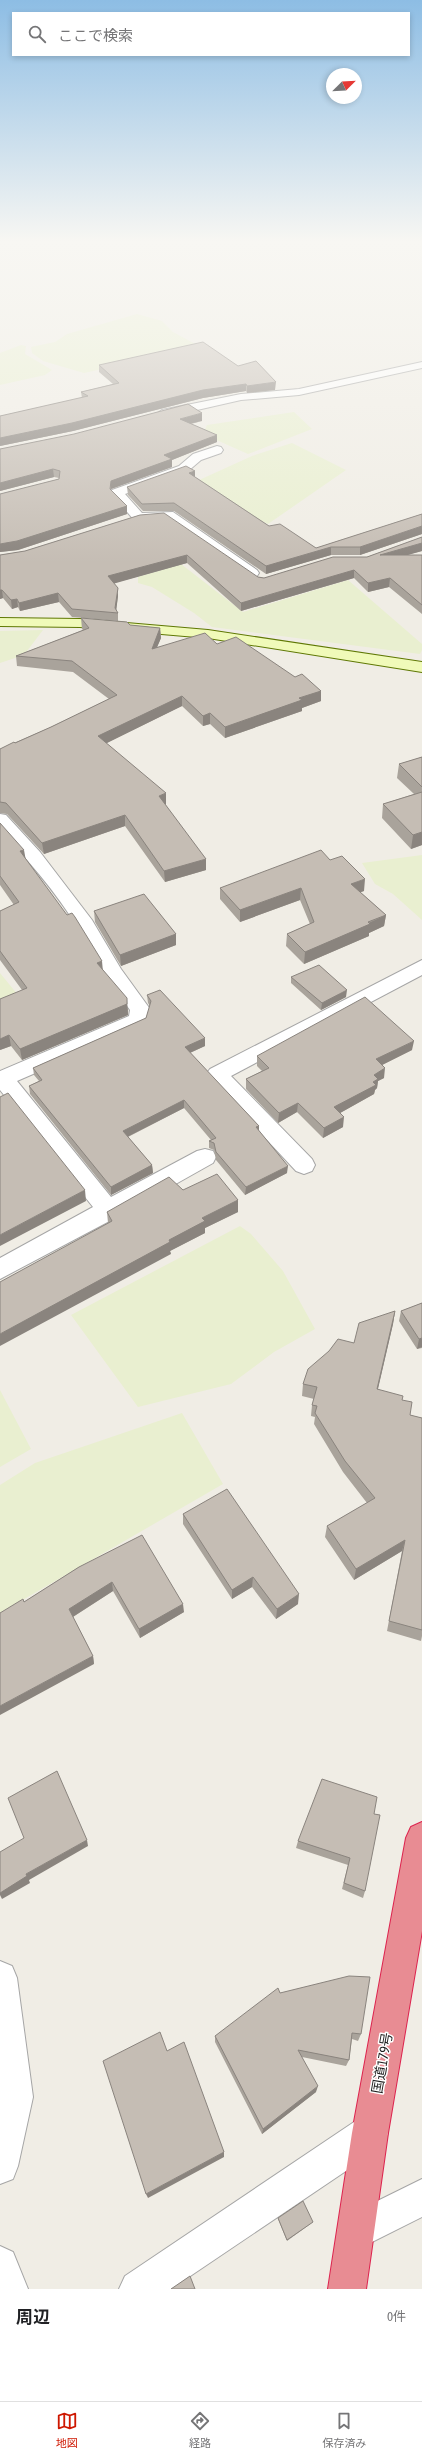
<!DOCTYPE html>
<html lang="ja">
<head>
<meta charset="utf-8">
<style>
	body { margin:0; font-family:"Asap Condensed","Noto Sans JP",sans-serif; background:#f2f2f2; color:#202124 }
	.compass { position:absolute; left:326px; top:68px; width:36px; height:36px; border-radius:50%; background:#fff; box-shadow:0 2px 6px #0003; rotate:66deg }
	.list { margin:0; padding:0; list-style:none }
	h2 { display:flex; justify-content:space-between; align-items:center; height:52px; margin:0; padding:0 16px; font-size:17px }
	h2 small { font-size:13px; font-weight:400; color:#757577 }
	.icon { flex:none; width:22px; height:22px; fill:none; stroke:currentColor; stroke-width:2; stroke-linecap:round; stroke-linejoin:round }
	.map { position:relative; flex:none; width:422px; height:2289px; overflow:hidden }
	.search { position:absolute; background:#fff; box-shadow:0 2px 6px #0003; left:12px; right:12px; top:12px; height:44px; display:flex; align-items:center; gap:10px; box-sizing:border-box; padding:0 14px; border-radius:0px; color:#757577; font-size:15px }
	.sheet { height:112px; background:#fff }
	nav { display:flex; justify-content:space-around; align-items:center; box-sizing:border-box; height:56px; border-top:1px solid #e0e0e0; background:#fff; font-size:11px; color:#757577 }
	nav a { display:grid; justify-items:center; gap:2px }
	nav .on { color:#ce1700 }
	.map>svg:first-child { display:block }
	.farmland { fill:#e9efd0 }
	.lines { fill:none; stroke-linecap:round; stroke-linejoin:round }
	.street-casing { stroke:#a6a6a6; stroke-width:2 }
	.secondary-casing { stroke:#5f7804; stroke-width:2 }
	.highway-casing { stroke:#dd234e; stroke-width:2 }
	.street { fill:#fff; fill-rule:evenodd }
	.secondary { fill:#f0fab9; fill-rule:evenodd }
	.highway { fill:#e88c93; fill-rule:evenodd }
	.wall { fill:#a9a39b }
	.shaded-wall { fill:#8a847e }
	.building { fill:#c5bdb4; stroke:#8a847e }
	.labels { text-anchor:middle; stroke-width:3; stroke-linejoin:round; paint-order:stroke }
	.near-street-label { font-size:14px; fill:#1f1f1f; stroke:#fff }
</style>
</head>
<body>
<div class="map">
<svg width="422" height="2289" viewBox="0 0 422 2289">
	<rect width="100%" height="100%" fill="#f0ede5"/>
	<path class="farmland" d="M137 314 162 321 173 332 201 347 84 373 43 361 32 353 31 347 55 342 67 334Z
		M21 345 26 346 25 354 52 370 45 375 0 385V353Z
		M294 412 312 429 248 454 203 434 207 425Z
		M292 443 346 470 268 524 240 511 197 481 252 456Z
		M181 564 243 612 348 580 422 644V650L420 654 212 627 194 613 152 587 138 583V577Z
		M43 630 24 655 0 663V631Z
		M422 855V920L393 894 375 884 362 863Z
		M0 973 18 995 0 1002Z
		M240 1226 251 1234 283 1271 315 1329 274 1352 231 1384 138 1407 71 1315Z
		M0 1390 31 1449 0 1467Z
		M182 1413 223 1484 0 1613V1485L35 1463Z"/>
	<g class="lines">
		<defs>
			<path id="street" d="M422 362V368L299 395 241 400 162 418 156 414 162 410 241 394 299 389Z
				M217 446 221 447 223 450 221 453 201 460 187 472 125 494 142 513 173 512 257 570 259 573 257 576H247L165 519 134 520 111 493 112 490 179 466 193 454Z
				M0 814 6 815 40 852 92 920 121 969 150 1009 146 1025 17 1081 111 1197 197 1151 205 1149 213 1151 216 1157 213 1163 117 1217 0 1279V1258L93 1207 0 1090V1071L129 1016 130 1010C110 983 95 956 78 928 56 892 28 860 0 830Z
				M422 960V975L231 1076 312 1159 315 1165 312 1171 304 1174 296 1171 210 1079 206 1074 210 1069Z
				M0 1961 12 1966 17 1978 33 2097 18 2166 13 2179 0 2184Z
				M370 2115 383 2120 388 2133 383 2146 171 2289H119L125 2276 357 2120Z
				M422 2179V2217L356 2250 343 2244 337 2231 343 2218Z
				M0 2246 13 2252 28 2289H0Z"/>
			<path id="secondary" d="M0 618 80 619 208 630 422 662V672L208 638 80 627 0 626Z"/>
			<path id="highway" d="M422 1822V1931L388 2133 366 2289H328L352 2133 406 1838 411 1827Z"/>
		</defs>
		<use href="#street" class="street-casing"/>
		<use href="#secondary" class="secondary-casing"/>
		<use href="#highway" class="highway-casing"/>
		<use href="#street" class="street"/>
		<use href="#secondary" class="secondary"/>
		<use href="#highway" class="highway"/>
	</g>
	<path class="wall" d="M99 365 238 366 275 390 247 393 246 391 203 398 73 431 0 446V416L82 398 81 392 113 384 99 372Z
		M202 421 191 424 217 442 172 460V467L111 489V490L127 506V514L18 550 0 552V494L59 479V478L54 477 0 491V449Z
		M195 477 269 526 316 548 422 514V536V534L360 555H331L266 574 174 511H143L128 495 127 487Z
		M140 515 258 577 264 578 367 557 422 537V551L406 555H422V614L389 587 368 592 354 578 241 611 187 563 114 583 118 596 116 610 118 613V621L72 617 59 602 20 611 18 607 12 609 3 598 0 599V555L25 551Z
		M81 618 130 625 160 628 161 638 157 647 217 644 295 677 321 691V701L302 708V711L225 738 210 724 203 726 182 706 106 743 166 804H165L206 870 165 882 125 826 44 854 7 814 0 813V749L51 727 109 699 73 672 17 666 16 656 83 630 82 629Z
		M422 757V845L411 849 382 818 383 804 414 794 397 778 399 764Z
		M0 823 25 858 103 970 128 1009V1015L22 1060 11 1046 0 1050 22 990 0 960V911L14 905 0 885Z
		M330 860 364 891 360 892 386 915 384 926 369 933V936L304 964 286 946 287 934 310 924 300 900 240 922 220 899V888Z
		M94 911 176 934V945L121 966 95 922Z
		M291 977 346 997 321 1010 291 983Z
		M147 995 205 1046 190 1053 259 1126V1131L287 1173 245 1195 216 1160 214 1150 209 1148V1141L211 1140 184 1108 128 1137 152 1165 153 1173 111 1195 30 1094 29 1086 39 1081 34 1075 33 1068 146 1018 150 1006 148 1003Z
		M412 1050 382 1065 384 1078 378 1081 377 1088 375 1090 374 1094 340 1113 343 1127 323 1138 297 1112 278 1123 246 1089V1079L262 1071 257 1066V1056Z
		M183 1190 238 1200V1212L205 1228V1233L170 1251 171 1254 108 1223 107 1212Z
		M422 1303V1348L417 1349 399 1321 401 1311Z
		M395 1311 393 1324 378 1389 402 1400 410 1415 422 1418V1636L421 1641 387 1631 402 1551 354 1580 325 1537 327 1526 367 1503 343 1472 314 1424 315 1417 311 1416 312 1405 314 1399 302 1396 303 1384 354 1343Z
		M183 1514 298 1604 276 1619 252 1587 232 1599 183 1524Z
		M79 1567 184 1612 140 1638 113 1591 73 1617 93 1656 94 1664 24 1602Z
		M374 1814 365 1891 363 1898 342 1889 348 1865 296 1848 298 1841Z
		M280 1993 361 2034 358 2041 352 2039 349 2060 346 2066 302 2057 316 2092 262 2134 215 2042V2036Z
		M278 2218 313 2222 287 2241 278 2219Z"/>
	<path class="shaded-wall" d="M276 382 275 390 247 393V386Z
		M246 384V391L203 398 73 431 0 446V438L203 390Z
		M202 413V421L180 426V419Z
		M217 435V442L172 460V467L111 489V497V481L164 455Z
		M53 469 54 477 0 491V483Z
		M195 471V479L189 473Z
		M127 506V514L18 550 0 552V544Z
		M422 526V534L360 555V547Z
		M422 543V551L380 563V555Z
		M331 547V555L266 574V566Z
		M187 555V563L109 585 108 576Z
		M354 570V578L241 611V603Z
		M390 578 389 587 368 592V583Z
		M118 588V596L116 612 115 608Z
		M0 590H2L3 598 0 599Z
		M58 593 59 602 20 611 19 603Z
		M17 599 18 607 12 609 11 600Z
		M160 628 161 638 152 659V649Z
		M321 691V701L302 708V711L225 738V727L299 698Z
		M182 696V706L99 747 98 736Z
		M210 713V724L203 726V716Z
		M166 793V804L160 807 159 796Z
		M125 815V826L44 854 42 843Z
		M422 832V845L411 849 413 835Z
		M24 850 26 861 20 851Z
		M206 859V870L165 882 164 871Z
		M365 879 364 891 350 896 351 884Z
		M301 888 300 900 240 922V910Z
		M386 915 384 926 369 933V936L304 964 305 952Z
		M176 934V945L121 966 120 955Z
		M102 961 103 972 97 963Z
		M347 990 346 997 321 1010 322 1003Z
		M127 998 128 1015 22 1060 20 1049Z
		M9 1035 11 1046 0 1050V1039Z
		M205 1038V1046L185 1055V1047Z
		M414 1041 412 1050 374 1069 376 1059Z
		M385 1068 384 1078 378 1081 377 1088 375 1090 374 1094 333 1117 334 1107 374 1075Z
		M184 1100V1108L123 1139V1131Z
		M298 1103 297 1112 278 1123 279 1113Z
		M344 1117 343 1127 323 1138 324 1128Z
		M259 1126V1133L256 1127Z
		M152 1165 153 1173 111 1195V1187Z
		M288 1166 287 1173 245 1195 246 1187Z
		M85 1190 86 1201 0 1246V1235Z
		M238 1200V1212L205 1228V1233L170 1251 171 1254 0 1346V1334L169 1240 202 1218Z
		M395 1311 393 1324 375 1401 377 1389Z
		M422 1338V1347L417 1349 419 1339Z
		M405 1540 402 1551 354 1580 356 1569Z
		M253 1577 252 1587 232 1599V1590Z
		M112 1582 113 1591 71 1618 69 1609Z
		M299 1594 298 1604 276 1619 277 1609Z
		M183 1604 184 1612 140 1638 139 1629Z
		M93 1656 94 1664 0 1715V1706Z
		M87 1840 88 1846 29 1880 30 1883 2 1899 0 1895V1893L26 1874Z
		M318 2086 316 2092 262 2134 263 2129Z
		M224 2152V2157L148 2198 146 2194Z"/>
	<path class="building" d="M203 342 238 366 256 361 276 382 247 386 246 384 203 390 72 423 0 438V416L88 396 81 392 119 383 99 365Z
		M188 404 202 413 180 419 217 435 164 455 172 459 111 481 110 489 127 506 17 541 0 544V494L59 479 60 471 53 469 0 483V449L74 434Z
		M186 466 195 471 189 473 269 526 280 524 316 548 422 514V526L360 547H331L266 566 174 503 142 504 127 487Z
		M164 513 258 577 264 578 333 557H367L422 537V543L380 555H422V605L390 578 368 583 354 570 241 603 187 555 108 576 118 588 115 608 118 613 72 609 58 593 19 603 17 599 11 600 2 590H0V555L25 551 140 515Z
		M81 618 127 622 130 625 160 628 152 649 205 633 217 644 236 637 295 677 302 674 321 691 299 698 302 700 225 727 210 713 203 716 182 696 98 736 166 793 159 796 206 859 164 871 125 815 42 843 6 803 0 802V749L14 742 15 743 51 727 117 695 72 661 16 656 89 628Z
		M422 757V787L399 764Z
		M422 792V832L413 835 383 804Z
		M0 823 24 850 20 851 67 915 72 913 75 917 102 961 97 963 127 998V1004L20 1049 9 1035 0 1039V999L27 988 0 951V911L19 902 0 876Z
		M321 850 330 860 342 856 365 879 351 884 386 915 368 922 370 924 305 952 287 934 314 922 301 888 240 910 220 888Z
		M144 894 176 934 120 955 94 911Z
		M319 965 347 990 322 1003 291 977Z
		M160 990 205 1038 185 1047 259 1126 256 1127 288 1166 246 1187 216 1152 214 1143 209 1141 216 1138 184 1100 123 1131 152 1165 111 1187 29 1086 42 1080 33 1068 146 1018 151 1001 147 995Z
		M365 997 414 1041 376 1059 385 1068 374 1075 378 1079 373 1082 376 1085 334 1107 344 1117 324 1128 298 1103 279 1113 246 1079 269 1068 257 1056Z
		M8 1093 85 1190 0 1235V1097Z
		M217 1174 238 1200 202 1218 205 1221 169 1240 170 1242 0 1334V1282L112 1221 107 1212 169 1177 183 1190Z
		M422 1303V1338L419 1339 401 1311Z
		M395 1311 377 1389 403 1396 402 1400 412 1402 410 1415 422 1418V1630L389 1621 405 1540 356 1569 327 1526 375 1498 345 1461 315 1413 317 1406 312 1405 317 1387 303 1384 308 1369 329 1351 338 1339 354 1343 359 1323Z
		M227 1489 299 1594 277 1609 253 1577 232 1590 183 1514Z
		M142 1535 183 1604 139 1629 112 1582 69 1609 93 1656 0 1706V1613L23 1599 24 1602 79 1567Z
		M57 1771 87 1840 26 1874 27 1876 0 1893V1852L24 1838 8 1798Z
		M322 1779 377 1797 374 1814 380 1815 365 1891 344 1883 350 1858 298 1841Z
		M349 1976 370 1977 361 2034 352 2033 349 2060 298 2050 318 2086 263 2129 215 2036 278 1988 280 1993Z
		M160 2032 167 2051 184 2042 224 2152 146 2194 103 2061Z
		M303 2201 313 2222 287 2240 278 2218Z
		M190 2276 195 2289H171Z"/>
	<linearGradient id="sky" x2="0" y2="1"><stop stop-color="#8dbde4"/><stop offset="0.43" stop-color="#f8f7f3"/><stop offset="1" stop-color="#f8f7f3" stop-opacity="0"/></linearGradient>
	<rect width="422" height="563" fill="url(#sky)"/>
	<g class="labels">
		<g class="near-street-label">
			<text transform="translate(382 2063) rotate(-80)" y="5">国道179号</text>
		</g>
	</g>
</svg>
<svg class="compass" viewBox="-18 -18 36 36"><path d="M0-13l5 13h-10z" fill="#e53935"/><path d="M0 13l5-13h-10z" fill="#757577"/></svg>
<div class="search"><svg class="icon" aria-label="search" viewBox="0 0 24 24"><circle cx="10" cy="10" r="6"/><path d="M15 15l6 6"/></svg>ここで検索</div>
</div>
<section class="sheet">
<h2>周辺<small>0件</small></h2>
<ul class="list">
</ul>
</section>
<nav>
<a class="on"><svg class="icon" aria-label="map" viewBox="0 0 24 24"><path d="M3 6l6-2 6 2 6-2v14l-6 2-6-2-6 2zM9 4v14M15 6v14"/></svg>地図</a>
<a><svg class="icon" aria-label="directions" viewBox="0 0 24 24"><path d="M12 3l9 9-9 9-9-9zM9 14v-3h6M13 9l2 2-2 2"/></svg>経路</a>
<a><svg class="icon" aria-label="saved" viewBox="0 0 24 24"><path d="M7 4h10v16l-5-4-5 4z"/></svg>保存済み</a>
</nav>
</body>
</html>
